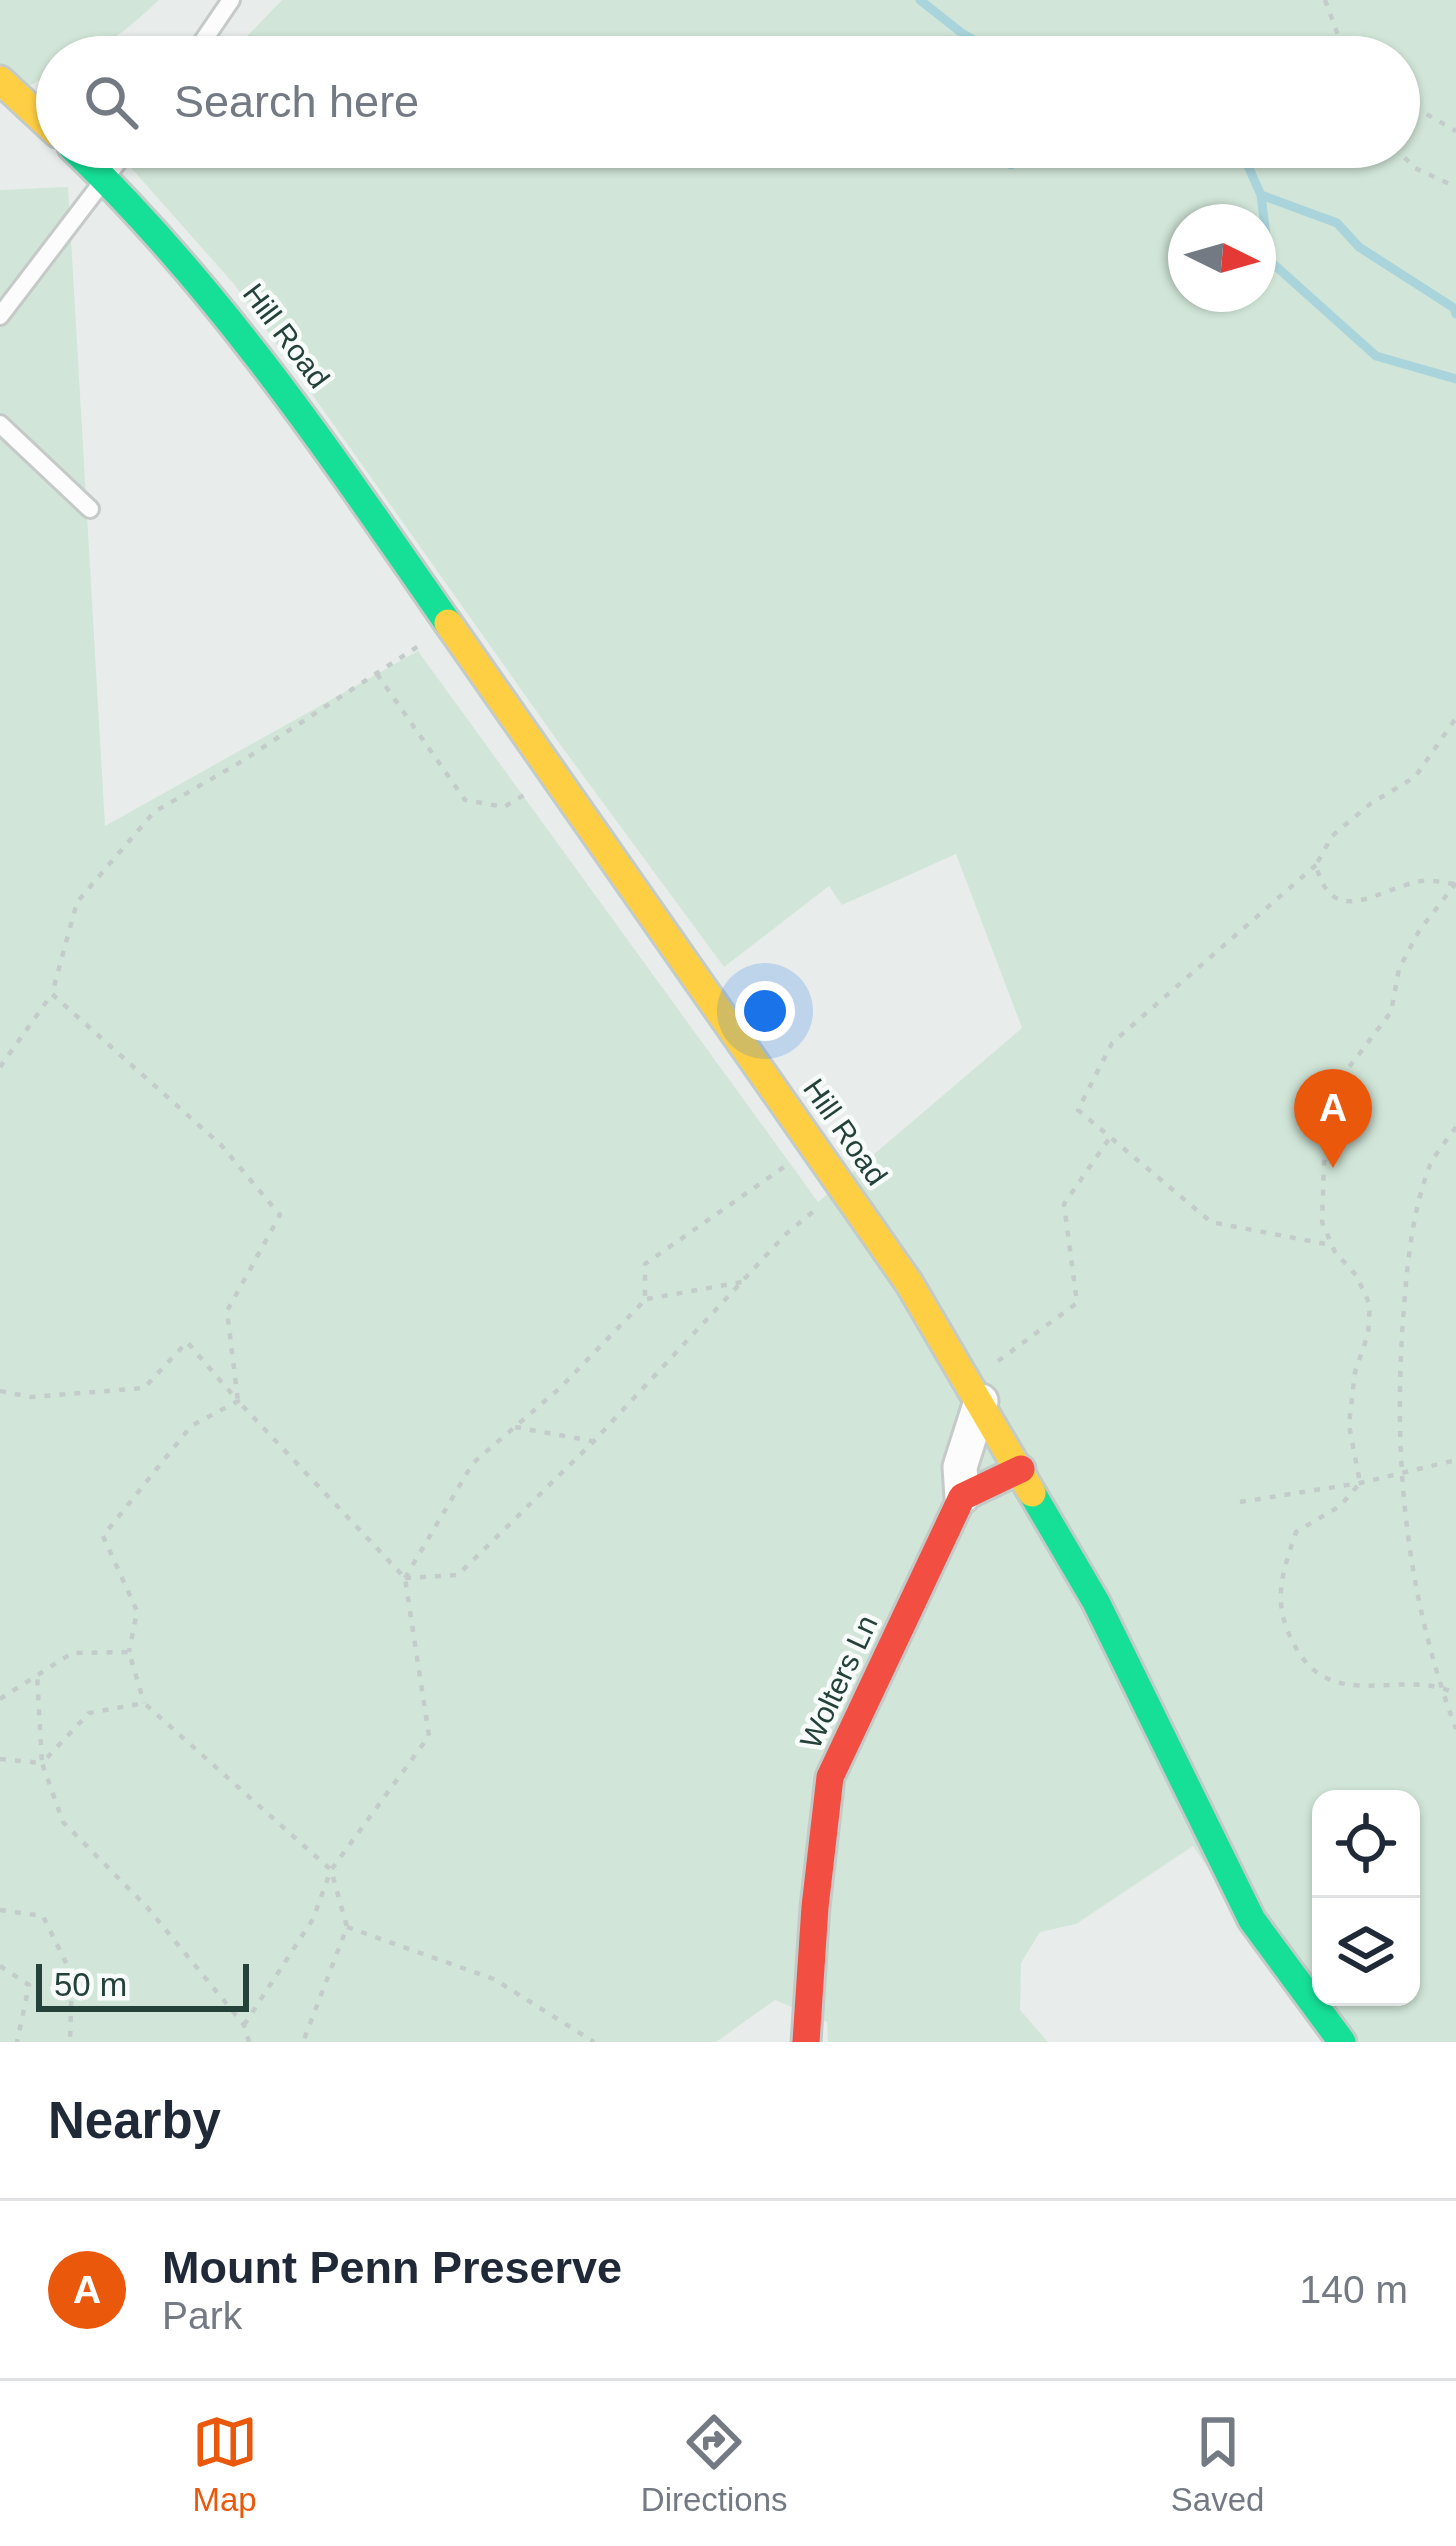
<!DOCTYPE html>
<html lang="en">
<head>
<meta charset="utf-8">
<style>
	body { margin:0; font-family:Helvetica,sans-serif; background:#f2f2f3; color:#1f2937 }
	.controls { position:absolute; right:36px; bottom:36px; display:grid; overflow:hidden; border-radius:24px; box-shadow:0 3px 9px #0004 }
	.controls button { width:108px; height:108px; display:grid; place-items:center; padding:0; border:0; border-bottom:3px solid #e0e1e3; background:#fff; color:#1f2937; font:60px sans-serif }
	.compass { position:absolute; left:1168px; top:204px; width:108px; height:108px; border-radius:50%; background:#fff; box-shadow:0 3px 9px #0004; rotate:95deg }
	.scale { position:absolute; left:36px; bottom:30px; width:213px; box-sizing:border-box; padding-left:12px; border:6px solid #24423a; border-top:0; font-size:33px; line-height:42px; white-space:nowrap; color:#24423a; -webkit-text-stroke:9px #f7fbf9; paint-order:stroke }
	.you { position:absolute; left:765px; top:1011px; width:42px; height:42px; margin:-30px; border:9px solid #fff; border-radius:50%; background:#1a73e8; box-shadow:0 0 0 18px #1a73e833 }
	.badge { display:grid; place-items:center; width:78px; height:78px; border-radius:50%; background:#ea580c; color:#fff; font-size:39px; font-weight:700 }
	.pin { position:absolute; translate:-50% -99px; filter:drop-shadow(0 3px 6px #0008) }
	.pin::after { content:''; position:absolute; top:63px; width:42px; height:36px; background:inherit; clip-path:polygon(0 0,100% 0,50% 100%) }
	.list { margin:0; padding:0; list-style:none }
	h2 { display:flex; justify-content:space-between; align-items:center; height:156px; margin:0; padding:0 48px; font-size:51px }
	h2 small { font-size:39px; font-weight:400; color:#747a83 }
	.list li { display:grid; grid-template-columns:78px 1fr auto; gap:36px; align-items:center; box-sizing:border-box; height:180px; padding:0 48px; border-top:3px solid #e0e1e3 }
	.list b { display:block; font-size:45px; white-space:nowrap }
	.list p { margin:0; font-size:39px; white-space:nowrap; color:#747a83 }
	.list em { font-size:39px; font-style:normal; color:#747a83 }
	.icon { flex:none; width:66px; height:66px; fill:none; stroke:currentColor; stroke-width:2; stroke-linecap:round; stroke-linejoin:round }
	.map { position:relative; flex:none; width:1456px; height:2042px; overflow:hidden }
	.search { position:absolute; background:#fff; box-shadow:0 3px 9px #0004; left:36px; right:36px; top:36px; height:132px; display:flex; align-items:center; gap:30px; box-sizing:border-box; padding:0 42px; border-radius:66px; color:#747a83; font-size:45px }
	.sheet { height:336px; background:#fff }
	nav { display:flex; justify-content:space-around; align-items:center; box-sizing:border-box; height:168px; border-top:3px solid #e0e1e3; background:#fff; font-size:33px; color:#747a83 }
	nav a { display:grid; justify-items:center; gap:6px }
	nav .on { color:#ea580c }
	.map>svg:first-child { display:block }
	.green { fill:#d1e6d8; fill-rule:evenodd }
	.lines { fill:none; stroke-linecap:round; stroke-linejoin:round }
	.stream { stroke:#a9d4db; stroke-width:9 }
	.lane-casing { stroke:#c5cac8; stroke-width:22 }
	.street-casing { stroke:#c5cac8; stroke-width:39 }
	.fast-casing { stroke:#c3cbc8; stroke-width:33 }
	.slow-casing { stroke:#c3cbc8; stroke-width:33 }
	.jam-casing { stroke:#c3cbc8; stroke-width:33 }
	.path { stroke:#c3ccca; stroke-width:4.5; stroke-dasharray:6 9; stroke-linecap:butt }
	.lane { stroke:#fcfcfc; stroke-width:16 }
	.street { stroke:#fcfcfc; stroke-width:33 }
	.fast { stroke:#16e098; stroke-width:27 }
	.slow { stroke:#ffcf43; stroke-width:27 }
	.jam { stroke:#f24e42; stroke-width:27 }
	.labels { text-anchor:middle; stroke-width:9; stroke-linejoin:round; paint-order:stroke }
	.street-label { font-size:30px; fill:#24423a; stroke:#f7fbf9 }
</style>
</head>
<body>
<div class="map">
<svg width="1456" height="2042" viewBox="0 0 1456 2042">
	<rect width="100%" height="100%" fill="#e8edeb"/>
	<path class="green" d="M0 0H159C130 27 98 57 57 57V70L0 103Z
		M282 0H1456V2042H1326L1193 1846 1076 1924 1040 1932 1021 1963 1020 2010 1048 2042H828L827 2022 775 2000 716 2042H0V190L68 187 105 826 418 651 818 1202 1022 1028 956 854 842 905 829 886 724 967 559 743 234 284 125 161 139 147H1399V57H227ZM1186 222H1258V294H1186ZM1321 1799H1411V1997H1321Z"/>
	<g class="lines">
		<path class="stream" d="M920 0 963 34 1004 57
			M963 34 970 57
			M997 147 1011 165
			M1118 147 1138 156 1240 148 1261 195 1337 223 1359 247 1454 308 1456 314
			M1261 195 1269 260 1376 356 1456 379"/>
		<defs>
			<path id="lane" d="M192 57 231 0
				M0 316 129 147
				M0 424 90 509"/>
			<path id="street" d="M962 1497 960 1467 981 1401"/>
			<path id="fast" d="M72 147C220 289 332 456 448 623
				M1032 1493 1096 1602 1252 1920 1342 2042"/>
			<path id="slow" d="M0 80 57 133
				M448 623 909 1283 1032 1493"/>
			<path id="jam" d="M806 2042 815 1907 830 1777 962 1497 1021 1469"/>
		</defs>
		<use href="#lane" class="lane-casing"/>
		<use href="#street" class="street-casing"/>
		<use href="#fast" class="fast-casing"/>
		<use href="#slow" class="slow-casing"/>
		<use href="#jam" class="jam-casing"/>
		<path class="path" d="M1325 0 1346 57
			M1399 103 1416 108 1456 131
			M1394 147 1415 168 1456 187
			M377 674 465 800 504 807 524 795
			M1316 865 1112 1043 1078 1110 1211 1222 1331 1245
			M1456 883 1419 931 1399 969 1391 1012 1334 1087 1332 1122 1324 1163 1322 1222 1335 1252 1356 1275 1370 1305 1368 1334 1355 1372 1349 1425 1360 1483 1340 1506 1296 1532C1281 1577 1271 1604 1296 1648 1334 1715 1403 1666 1456 1694
			M1454 884C1442 882 1428 879 1416 882 1374 892 1332 928 1316 865L1332 836 1370 804 1415 777 1456 718
			M0 1067 52 994
			M1456 1127C1448 1139 1436 1152 1430 1165 1411 1214 1407 1268 1403 1320 1393 1462 1406 1595 1456 1729
			M647 1299 742 1282
			M998 1361 1077 1303 1064 1204 1111 1136
			M0 1391 31 1397 144 1388 187 1342 238 1401 191 1426 103 1536 137 1611 129 1652
			M515 1427 592 1441
			M1240 1502 1360 1483 1456 1460
			M405 1578 473 1463 560 1388 645 1300V1264L784 1167
			M405 1578 458 1575 594 1441 786 1234 815 1210
			M0 1699 72 1653 129 1652 144 1703
			M0 1759 42 1763 37 1675
			M0 1910 43 1916 72 1975 70 2042
			M347 1927 494 1979 594 2042
			M0 1966 29 1985 17 2042
			M244 2025 313 1919 331 1870 429 1736 405 1578 238 1401 227 1311 280 1215 221 1145 52 994 77 902 154 812 239 763 420 645
			M249 2042 244 2025 147 1907 63 1822 42 1763 89 1713 144 1703 331 1870 347 1927 303 2042"/>
		<use href="#lane" class="lane"/>
		<use href="#street" class="street"/>
		<use href="#fast" class="fast"/>
		<use href="#slow" class="slow"/>
		<use href="#jam" class="jam"/>
	</g>
	<g class="labels">
		<g class="street-label">
			<text transform="translate(286 336) rotate(53)" y="10">Hill Road</text>
			<text transform="translate(845 1132) rotate(55)" y="10">Hill Road</text>
			<text transform="translate(839 1682) rotate(-65)" y="10">Wolters Ln</text>
		</g>
	</g>
</svg>
<div class="controls">
<button><svg class="icon" aria-label="locate" viewBox="0 0 24 24"><circle cx="12" cy="12" r="6"/><path d="M12 2v4M12 18v4M2 12h4M18 12h4"/></svg></button>
<button><svg class="icon" aria-label="layers" viewBox="0 0 24 24"><path d="M12 4l9 5-9 5-9-5zM3 14l9 5 9-5"/></svg></button>
</div>
<svg class="compass" viewBox="-18 -18 36 36"><path d="M0-13l5 13h-10z" fill="#e53935"/><path d="M0 13l5-13h-10z" fill="#747a83"/></svg>
<div class="scale">50 m</div>
<div class="you"></div>
<div class="pin badge" style="left:1333px;top:1168px">A</div>
<div class="search"><svg class="icon" aria-label="search" viewBox="0 0 24 24"><circle cx="10" cy="10" r="6"/><path d="M15 15l6 6"/></svg>Search here</div>
</div>
<section class="sheet">
<h2>Nearby<small></small></h2>
<ul class="list">
<li><span class="badge">A</span><div><b>Mount Penn Preserve</b><p>Park</p></div><em>140 m</em></li>
</ul>
</section>
<nav>
<a class="on"><svg class="icon" aria-label="map" viewBox="0 0 24 24"><path d="M3 6l6-2 6 2 6-2v14l-6 2-6-2-6 2zM9 4v14M15 6v14"/></svg>Map</a>
<a><svg class="icon" aria-label="directions" viewBox="0 0 24 24"><path d="M12 3l9 9-9 9-9-9zM9 14v-3h6M13 9l2 2-2 2"/></svg>Directions</a>
<a><svg class="icon" aria-label="saved" viewBox="0 0 24 24"><path d="M7 4h10v16l-5-4-5 4z"/></svg>Saved</a>
</nav>
</body>
</html>
